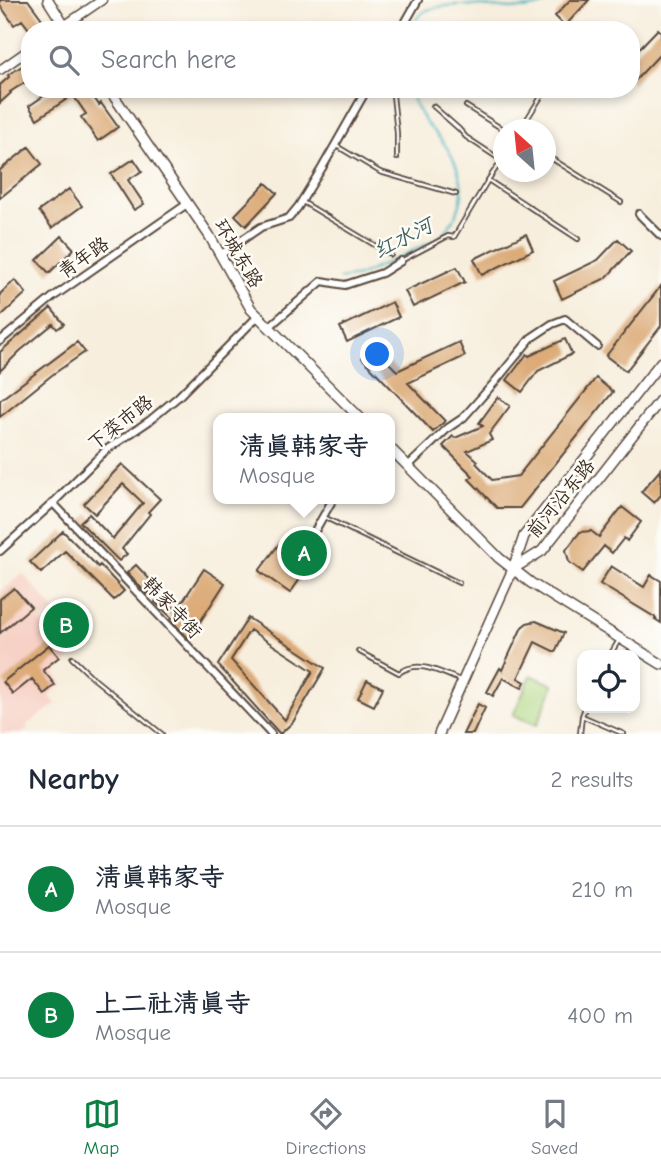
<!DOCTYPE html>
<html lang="en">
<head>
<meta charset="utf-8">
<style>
	body { margin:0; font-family:"Comic Neue","LXGW WenKai TC",sans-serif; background:#f6f6f7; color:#1f2937 }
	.controls { position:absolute; right:21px; bottom:21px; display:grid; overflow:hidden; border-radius:14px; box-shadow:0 4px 10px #0003 }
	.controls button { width:63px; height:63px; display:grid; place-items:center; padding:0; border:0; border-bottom:2px solid #e0e1e3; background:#fff; color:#1f2937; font:35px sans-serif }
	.compass { position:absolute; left:493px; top:119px; width:63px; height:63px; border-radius:50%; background:#fff; box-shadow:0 4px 10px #0003; rotate:333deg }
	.you { position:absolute; left:378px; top:355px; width:24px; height:24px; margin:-18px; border:5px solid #fff; border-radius:50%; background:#1a73e8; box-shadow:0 0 0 10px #1a73e833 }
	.badge { display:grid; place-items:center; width:46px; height:46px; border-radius:50%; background:#0b8043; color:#fff; font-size:23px; font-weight:700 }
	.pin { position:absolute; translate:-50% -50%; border:4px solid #fff; box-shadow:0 2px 7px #0006 }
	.popup { position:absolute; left:213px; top:413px; width:182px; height:91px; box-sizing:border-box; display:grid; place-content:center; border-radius:14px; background:#fff; filter:drop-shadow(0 2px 5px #0005); font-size:23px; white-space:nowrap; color:#747a83 }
	.popup b { font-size:26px; color:#1f2937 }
	.popup::after { content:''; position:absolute; left:50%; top:100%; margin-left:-14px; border:14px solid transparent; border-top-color:#fff }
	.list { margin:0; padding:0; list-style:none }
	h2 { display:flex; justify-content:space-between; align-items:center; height:91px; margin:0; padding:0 28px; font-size:30px }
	h2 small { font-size:23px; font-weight:400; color:#747a83 }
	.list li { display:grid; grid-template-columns:46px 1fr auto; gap:21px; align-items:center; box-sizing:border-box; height:126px; padding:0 28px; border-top:2px solid #e0e1e3 }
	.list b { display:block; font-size:26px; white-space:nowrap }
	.list p { margin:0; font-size:23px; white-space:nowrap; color:#747a83 }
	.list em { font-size:23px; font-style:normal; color:#747a83 }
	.icon { flex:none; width:38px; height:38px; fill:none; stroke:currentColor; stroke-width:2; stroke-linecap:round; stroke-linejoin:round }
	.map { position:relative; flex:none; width:661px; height:734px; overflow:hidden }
	.search { position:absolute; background:#fff; box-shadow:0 4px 10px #0003; left:21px; right:21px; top:21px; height:77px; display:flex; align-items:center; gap:18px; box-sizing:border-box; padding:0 24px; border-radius:28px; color:#747a83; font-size:26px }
	.sheet { height:343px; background:#fff }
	nav { display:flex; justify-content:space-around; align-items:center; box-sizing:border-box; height:98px; border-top:2px solid #e0e1e3; background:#fff; font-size:19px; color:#747a83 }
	nav a { display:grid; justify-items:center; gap:4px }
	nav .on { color:#0b8043 }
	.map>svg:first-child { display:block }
	.built { fill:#f7d1c6 }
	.green { fill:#add681; stroke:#748050; stroke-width:2 }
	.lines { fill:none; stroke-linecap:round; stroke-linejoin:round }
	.stream { stroke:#47b4c3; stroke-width:2 }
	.building { fill:#dcab78; fill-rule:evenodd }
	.service-casing { stroke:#57473b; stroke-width:6 }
	.minor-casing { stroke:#57473b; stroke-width:10 }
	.secondary-casing { stroke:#57473b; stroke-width:11 }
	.primary-casing { stroke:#57473b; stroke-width:12 }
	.service { stroke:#fff; stroke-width:2.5 }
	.minor { stroke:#fff; stroke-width:6 }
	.secondary { stroke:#fff; stroke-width:8 }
	.primary { stroke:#fff; stroke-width:9 }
	.labels { text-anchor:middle; stroke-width:5; stroke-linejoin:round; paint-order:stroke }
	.street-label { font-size:19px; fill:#3b2a1e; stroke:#fdfcf7 }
	.water-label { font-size:21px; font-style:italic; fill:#406160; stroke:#fdfcf7 }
</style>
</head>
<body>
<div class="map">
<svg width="661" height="734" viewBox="0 0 661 734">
	<rect width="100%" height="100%" fill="#fdfcf7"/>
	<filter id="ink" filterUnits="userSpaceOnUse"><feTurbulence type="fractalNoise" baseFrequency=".0143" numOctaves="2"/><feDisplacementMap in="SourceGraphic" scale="14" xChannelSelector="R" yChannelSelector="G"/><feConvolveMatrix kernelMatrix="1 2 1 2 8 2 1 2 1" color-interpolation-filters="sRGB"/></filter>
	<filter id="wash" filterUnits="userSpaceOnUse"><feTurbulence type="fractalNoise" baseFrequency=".00686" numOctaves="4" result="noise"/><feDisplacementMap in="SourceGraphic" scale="28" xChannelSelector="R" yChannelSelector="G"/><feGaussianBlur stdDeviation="1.57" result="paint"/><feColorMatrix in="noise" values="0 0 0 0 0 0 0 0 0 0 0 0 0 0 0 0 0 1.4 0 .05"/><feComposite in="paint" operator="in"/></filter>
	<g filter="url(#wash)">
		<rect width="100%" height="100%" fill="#f7eedd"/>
		<path class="built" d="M23 574 55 610 40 621 70 659 54 673 62 684 49 695 56 704 26 725 28 729 21 734H0V592Z"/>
		<path class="green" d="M531 675 554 685 537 725 513 715Z"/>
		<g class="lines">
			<path class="stream" d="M410 30C414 20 419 15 427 10 460 0 484 8 518 9 531 9 543 6 554 0
				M339 279 359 276 436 240C447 232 453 223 458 210 467 189 459 167 447 148 441 139 433 131 426 123 418 112 413 101 408 89"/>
		</g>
		<g id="blocks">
			<path class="building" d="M0 0H28L42 19 29 29 22 20 14 25 0 5Z
				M570 0H589L565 26 555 16Z
				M658 29 661 32V53L631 85V57Z
				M30 61V79L10 92 11 93 0 103V85L9 77 8 75Z
				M54 89H88L99 105 101 103 118 127 98 141 81 117 86 114 73 95 37 119 29 106Z
				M29 147 42 164 0 198V170Z
				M134 159 142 171 128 180 144 204 134 210 111 174Z
				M266 183 277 193 246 226 235 215Z
				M69 189 82 206 52 228 39 211Z
				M526 234 533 250 482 275 474 259Z
				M62 236 74 249 49 273 37 260Z
				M618 239 631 251 606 278 562 299 554 281 598 260Z
				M457 267 465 282 413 307 405 291Z
				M15 280 26 293 0 317V294Z
				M661 286V326L626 371 606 356Z
				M392 302 399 317 347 342 340 327Z
				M51 308 64 324 57 329 53 324 20 351 0 371V352Z
				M565 339 572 354 538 371 522 392 507 380 527 354 529 356Z
				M77 342 85 352 52 375 0 417V400Z
				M459 342 465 356 408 383 445 421 433 432 362 358 373 347 397 371Z
				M596 378 613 392 520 508H497L469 479 473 476 443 446 453 436 455 438 483 426 479 423 498 397 510 406 489 434 492 440 467 451 478 461 476 463 492 480 518 476Z
				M122 464 160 499 148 512 150 514 122 549 127 554 119 561 80 522 89 514 113 539 143 503 123 484 95 514 84 504Z
				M661 469V495L654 503 641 492Z
				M622 507 641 522 627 541 624 538 612 553 604 546 583 572 569 562 566 550 580 532 591 531 599 537Z
				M63 531 98 567 100 565 124 591 114 600 65 551 41 573 30 562Z
				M279 544 310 565 290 593 259 571Z
				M136 565 156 586 147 594 127 573Z
				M611 566 644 587 651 575 661 581V623L655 619 656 618 600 584Z
				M204 569 225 583 189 639 174 623 171 620 172 618 155 602 158 597 177 610Z
				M14 588 31 607 0 633V599Z
				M67 606 85 626 64 645 46 625Z
				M248 618 325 668 293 722 280 734 218 665ZM250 630 313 671 285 720 231 660Z
				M536 621 564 633 555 652 535 642 518 678 525 682 522 688 503 678 493 696 487 692 500 668 502 670 522 627 527 623Z
				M49 645 59 657 43 670 55 685 44 694 32 679 13 694 3 682Z
				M367 680 383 688 374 706 358 698Z
				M478 704 485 708 473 734H463Z"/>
		</g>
	</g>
	<g filter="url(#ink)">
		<use href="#blocks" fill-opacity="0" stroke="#57473b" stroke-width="2"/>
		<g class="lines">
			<defs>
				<path id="service" d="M384 89 393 95 397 133V158
					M433 106 459 129 466 137 501 160
					M466 106 504 130
					M520 130 546 89
					M335 145 380 172 456 194
					M546 155 621 202
					M488 180 578 239
					M301 201 391 255
					M401 261 448 236 454 237 488 180 504 157
					M324 517 459 583
					M358 651 399 673C419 659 439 672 460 680
					M610 655 619 640
					M72 658 93 678 162 734
					M582 716 624 734
					M580 734 582 716 585 708"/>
				<path id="minor" d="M401 30 418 0
					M639 214 661 236
					M220 255 261 227 289 218 298 207 322 168 367 89
					M269 327 322 281 345 285 382 273 401 261
					M0 341 53 297 187 204
					M408 466 448 428 463 418 494 383 531 338 552 324 565 319 597 346
					M53 503 271 734
					M308 543 333 499
					M0 551 53 503 106 450 149 421 178 397 258 316"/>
				<path id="secondary" d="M58 30 102 0
					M0 70 30 49"/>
				<path id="primary" d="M48 0 67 30
					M109 89 209 235 251 309 360 418
					M390 448 499 558 531 583 661 664
					M513 569 542 551 661 399
					M439 734 513 569 524 536 661 362"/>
			</defs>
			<use href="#service" class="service-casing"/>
			<use href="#minor" class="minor-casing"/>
			<use href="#secondary" class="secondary-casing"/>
			<use href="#primary" class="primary-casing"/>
			<use href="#service" class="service"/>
			<use href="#minor" class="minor"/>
			<use href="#secondary" class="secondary"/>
			<use href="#primary" class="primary"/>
		</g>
	</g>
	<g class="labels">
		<g class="street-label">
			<text transform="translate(239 253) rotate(59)" y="7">环城东路</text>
			<text transform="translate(83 257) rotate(-35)" y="7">青年路</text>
			<text transform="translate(120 422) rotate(-38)" y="7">下菜市路</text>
			<text transform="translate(560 498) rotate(-51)" y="7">前河沿东路</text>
			<text transform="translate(173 607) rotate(47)" y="7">韩家寺街</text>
		</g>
		<g class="water-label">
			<text transform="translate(403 238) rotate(-27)" y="7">红水河</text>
		</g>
	</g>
</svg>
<div class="controls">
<button><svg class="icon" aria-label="locate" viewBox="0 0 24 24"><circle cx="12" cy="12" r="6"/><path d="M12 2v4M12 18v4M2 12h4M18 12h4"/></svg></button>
</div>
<svg class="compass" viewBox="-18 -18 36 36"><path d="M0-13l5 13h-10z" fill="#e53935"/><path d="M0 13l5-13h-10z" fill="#747a83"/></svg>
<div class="you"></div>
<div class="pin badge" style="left:304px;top:553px">A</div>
<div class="popup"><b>清真韩家寺</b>Mosque</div>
<div class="pin badge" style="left:66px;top:625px">B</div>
<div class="search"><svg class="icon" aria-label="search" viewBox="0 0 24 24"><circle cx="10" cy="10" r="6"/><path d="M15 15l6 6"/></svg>Search here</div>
</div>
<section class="sheet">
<h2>Nearby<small>2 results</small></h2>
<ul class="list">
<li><span class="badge">A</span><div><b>清真韩家寺</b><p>Mosque</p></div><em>210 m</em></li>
<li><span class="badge">B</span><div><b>上二社清真寺</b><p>Mosque</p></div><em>400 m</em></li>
</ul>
</section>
<nav>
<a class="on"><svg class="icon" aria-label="map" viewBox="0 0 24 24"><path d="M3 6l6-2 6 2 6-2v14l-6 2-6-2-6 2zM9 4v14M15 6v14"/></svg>Map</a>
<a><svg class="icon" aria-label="directions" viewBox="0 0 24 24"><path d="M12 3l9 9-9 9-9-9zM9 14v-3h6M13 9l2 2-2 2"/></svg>Directions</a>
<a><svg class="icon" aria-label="saved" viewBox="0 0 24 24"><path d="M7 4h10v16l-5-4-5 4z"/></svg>Saved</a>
</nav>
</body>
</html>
